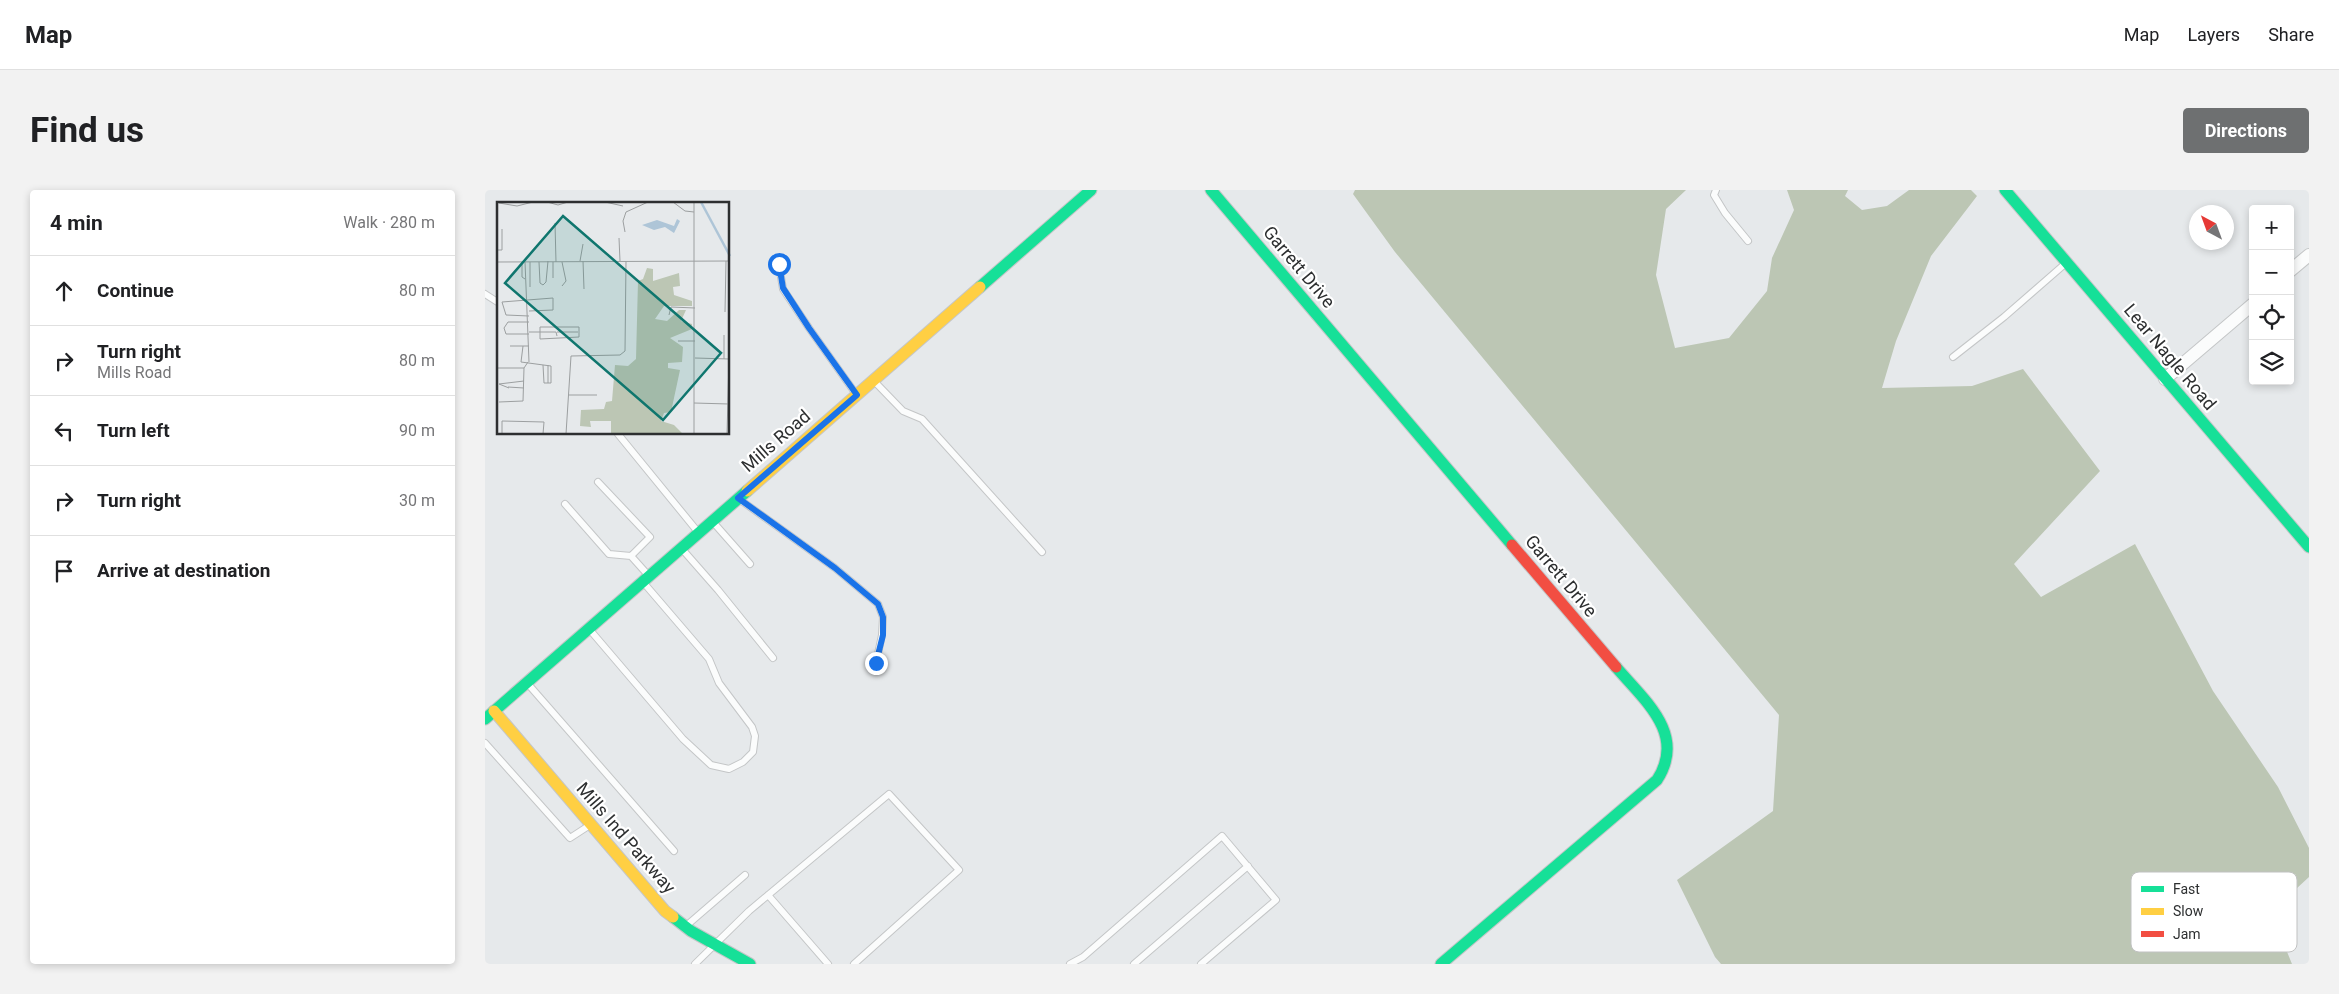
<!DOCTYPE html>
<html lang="en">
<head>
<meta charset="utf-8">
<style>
	body { margin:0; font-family:Roboto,sans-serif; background:#f2f2f2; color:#202124 }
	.controls { position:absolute; right:15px; top:15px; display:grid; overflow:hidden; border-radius:5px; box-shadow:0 2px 8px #0003 }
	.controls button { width:45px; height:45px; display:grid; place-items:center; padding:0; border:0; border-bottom:1px solid #e0e0e0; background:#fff; color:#202124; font:25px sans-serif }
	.compass { position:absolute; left:1704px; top:15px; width:45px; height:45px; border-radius:50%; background:#fff; box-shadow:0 2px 8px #0003; rotate:319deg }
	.stop { position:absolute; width:15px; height:15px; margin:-11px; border:4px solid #1a73e8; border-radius:50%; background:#fff }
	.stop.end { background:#1a73e8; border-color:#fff; box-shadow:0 1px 5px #0008 }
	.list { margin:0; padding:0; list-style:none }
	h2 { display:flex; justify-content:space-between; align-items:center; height:65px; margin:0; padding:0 20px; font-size:21px }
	h2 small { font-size:16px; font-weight:400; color:#757577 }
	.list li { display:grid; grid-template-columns:32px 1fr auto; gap:15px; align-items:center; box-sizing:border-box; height:70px; padding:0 20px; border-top:1px solid #e0e0e0 }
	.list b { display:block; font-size:19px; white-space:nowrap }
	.list p { margin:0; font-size:16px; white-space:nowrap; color:#757577 }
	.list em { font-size:16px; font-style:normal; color:#757577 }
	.icon { flex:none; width:28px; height:28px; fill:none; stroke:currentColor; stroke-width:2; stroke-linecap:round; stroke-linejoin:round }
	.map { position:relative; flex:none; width:1824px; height:774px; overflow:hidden; border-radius:5px }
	header { display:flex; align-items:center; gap:30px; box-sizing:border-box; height:70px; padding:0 25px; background:#fff; border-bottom:1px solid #e0e0e0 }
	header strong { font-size:24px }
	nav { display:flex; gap:28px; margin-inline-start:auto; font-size:18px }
	.intro { display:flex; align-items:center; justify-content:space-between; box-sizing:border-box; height:120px; padding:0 30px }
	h1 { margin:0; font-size:35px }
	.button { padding:12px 22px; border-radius:5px; background:#6e7071; color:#fff; font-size:18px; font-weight:700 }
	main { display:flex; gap:30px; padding:0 30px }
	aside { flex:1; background:#fff; border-radius:5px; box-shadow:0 2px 8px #0003 }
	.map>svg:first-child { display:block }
	.forest { fill:#bcc6b4 }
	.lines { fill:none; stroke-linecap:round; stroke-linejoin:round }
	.lane-casing { stroke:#c4c6c7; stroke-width:8 }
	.street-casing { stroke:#c4c6c7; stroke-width:14 }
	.fast-casing { stroke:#c4c6c7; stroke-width:13 }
	.slow-casing { stroke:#c4c6c7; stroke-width:13 }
	.jam-casing { stroke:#c4c6c7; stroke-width:13 }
	.lane { stroke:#fbfcfc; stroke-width:6 }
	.street { stroke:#fbfcfc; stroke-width:12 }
	.fast { stroke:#16e098; stroke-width:11 }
	.slow { stroke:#ffcf43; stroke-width:11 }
	.jam { stroke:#f24e42; stroke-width:11 }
	.route { stroke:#1a73e8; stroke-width:6 }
	.labels { text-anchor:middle; stroke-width:4.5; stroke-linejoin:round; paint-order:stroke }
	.street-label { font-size:18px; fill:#2d2f30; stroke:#fff }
	.inset-river { fill:none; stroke:#aec5d7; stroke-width:2.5 }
	.inset-road { fill:none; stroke:#9c9fa0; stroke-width:1 }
	.view { fill:#0f766e; fill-opacity:0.15; stroke:#0f766e; stroke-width:2.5 }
	.inset-edge { fill:none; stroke:#2d2f30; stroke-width:2.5 }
	.key { fill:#fff; stroke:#c0c1c1; stroke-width:1 }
	.key-label { font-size:14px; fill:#2d2f30 }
</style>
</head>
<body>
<header>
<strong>Map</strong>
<nav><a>Map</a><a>Layers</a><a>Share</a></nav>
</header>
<div class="intro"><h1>Find us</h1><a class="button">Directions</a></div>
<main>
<aside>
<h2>4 min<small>Walk · 280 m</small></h2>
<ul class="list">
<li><svg class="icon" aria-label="ahead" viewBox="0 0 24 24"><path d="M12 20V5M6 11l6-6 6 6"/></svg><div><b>Continue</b></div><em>80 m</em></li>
<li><svg class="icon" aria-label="right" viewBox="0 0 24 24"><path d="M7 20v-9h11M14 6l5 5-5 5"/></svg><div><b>Turn right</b><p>Mills Road</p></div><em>80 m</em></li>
<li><svg class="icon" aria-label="left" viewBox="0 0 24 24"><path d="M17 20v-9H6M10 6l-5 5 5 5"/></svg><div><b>Turn left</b></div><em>90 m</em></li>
<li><svg class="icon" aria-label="right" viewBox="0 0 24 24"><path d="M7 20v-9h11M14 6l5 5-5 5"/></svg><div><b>Turn right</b></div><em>30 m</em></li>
<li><svg class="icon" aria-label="arrive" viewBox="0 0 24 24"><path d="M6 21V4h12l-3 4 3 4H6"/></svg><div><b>Arrive at destination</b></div></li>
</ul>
</aside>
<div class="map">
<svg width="1824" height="774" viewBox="0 0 1824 774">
	<rect width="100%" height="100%" fill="#e6e9eb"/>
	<path class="forest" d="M870 0H1201L1181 19 1171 85 1190 158 1244 148 1282 101 1287 68 1309 20 1302 0H1363L1360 6 1377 20 1402 16 1424 0H1486L1492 6 1446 66 1411 151 1397 198 1487 196 1538 179 1615 281 1529 374 1556 407 1650 354 1728 501 1793 597 1824 658V687L1786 722 1807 774H1236L1230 767 1192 690 1288 621 1294 525 910 62 868 4Z"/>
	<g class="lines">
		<defs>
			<path id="lane" d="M1231 0 1229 5 1240 23 1263 51
				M294 75 298 99 324 138 371 204
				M0 104 14 113
				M1468 167 1519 127 1581 73
				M389 191 418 221 437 229 557 362
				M133 244 213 342
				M113 292 165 347 146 366
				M254 309 350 378 393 414 398 427 397 445 391 473
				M80 314 124 364 146 366 163 385
				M228 332 265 374
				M197 359 233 400 288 468
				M105 440 198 549 226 575 244 579 258 572 268 562 270 546 267 537 234 493 224 469 158 392
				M43 494 189 661
				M0 553 85 648 105 635
				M283 705 343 774
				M201 736 260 685
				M210 774 264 721 404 604 474 680 369 774
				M585 774 598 767 737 646 791 710 716 774
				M649 774 763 676"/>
			<path id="street" d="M1805 81 1824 65
				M1680 189 1768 114"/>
			<path id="fast" d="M726 0 1027 355
				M1520 0 1824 357
				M495 97 606 0
				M0 529 262 301
				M188 727 206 741 265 774
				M956 774 1172 590C1202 544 1159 510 1131 477"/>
			<path id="slow" d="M262 301 495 97
				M9 521 180 721 188 727"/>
			<path id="jam" d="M1027 355 1131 477"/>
		</defs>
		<use href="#lane" class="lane-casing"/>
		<use href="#street" class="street-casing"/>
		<use href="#fast" class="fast-casing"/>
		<use href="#slow" class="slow-casing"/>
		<use href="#jam" class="jam-casing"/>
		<use href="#lane" class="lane"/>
		<use href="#street" class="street"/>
		<use href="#fast" class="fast"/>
		<use href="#slow" class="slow"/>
		<use href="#jam" class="jam"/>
	</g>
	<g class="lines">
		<path class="route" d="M294 74 298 98 324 138 372 205 253 308 350 378 393 414 398 427V445L391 473"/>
	</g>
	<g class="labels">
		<g class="street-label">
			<text transform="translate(814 77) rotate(50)" y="6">Garrett Drive</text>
			<text transform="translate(1685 167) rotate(50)" y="6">Lear Nagle Road</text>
			<text transform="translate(291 251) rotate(-41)" y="6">Mills Road</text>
			<text transform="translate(1076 386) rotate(50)" y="6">Garrett Drive</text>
			<text transform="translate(141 648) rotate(49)" y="6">Mills Ind Parkway</text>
		</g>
	</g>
	<g transform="translate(12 12)">
		<rect width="232" height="232" fill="#e6e9eb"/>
		<path d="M150 66 156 67V79L182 71 183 84 176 85 177 93 195 99V104H167L158 117 170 119 182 108H189L184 119 195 122V127L173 136 186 145 185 160 171 161V166L183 168 174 210 167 211 164 219 177 223 186 232H114V219H93L94 225 83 224 84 208 107 207 109 200 115 199 118 163 131 164 139 157 141 79 146 77Z" fill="#bcc6b4"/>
		<path d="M180 17 183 19 177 31 168 25 157 28 145 23 160 18 177 24Z" fill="#aec5d7"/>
		<path class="inset-river" d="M204 0 233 54"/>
		<path class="inset-road" d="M50 0 61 3 71 0M108 0 126 4M176 0 188 9 197 10M2 1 20 4 36 0M58 21 59 60M128 30 126 19 129 10 151 0M122 36 123 59M0 48H5V27M83 59 86 42M86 59 87 87M0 60 233 59M25 60V75L28 77M28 60 32 160M33 60V85M42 60 43 81 46 83 49 80 51 59M56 76V60M65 84 69 79 65 60M228 110 229 59M172 113 174 105 198 106M32 114 9 113 5 100 56 96V108L32 109M32 130H43V125H82V135L43 137V130H59L60 134M60 130H81M32 132H9L7 126 11 120H32M181 139H198M13 144H32M26 144 24 160 54 164V181H47L46 163M198 156 232 157 230 232M227 157V133M1 166H27M51 181V163M11 185 27 186M12 186 2 182 27 179M72 193H100M2 200 26 199 27 166 31 160M197 201 232 202M5 232V219L47 220 46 232M69 232 74 154 123 153 128 149 129 59M197 232V0"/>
		<path class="view" d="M66 14 224 151 166 218 8 81Z"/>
		<rect width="232" height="232" class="inset-edge"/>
	</g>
	<rect x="1646" y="682" width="166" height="80" rx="8" class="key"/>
	<rect x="1656" y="696" width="23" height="6" fill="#16e098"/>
	<rect x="1656" y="718" width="23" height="7" fill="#ffcf43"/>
	<rect x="1656" y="741" width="23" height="6" fill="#f24e42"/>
	<g class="key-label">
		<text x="1688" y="704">Fast</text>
		<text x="1688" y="726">Slow</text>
		<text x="1688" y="749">Jam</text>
	</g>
</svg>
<div class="controls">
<button>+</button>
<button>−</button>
<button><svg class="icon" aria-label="locate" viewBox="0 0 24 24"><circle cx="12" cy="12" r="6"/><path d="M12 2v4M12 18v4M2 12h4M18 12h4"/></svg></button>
<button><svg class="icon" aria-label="layers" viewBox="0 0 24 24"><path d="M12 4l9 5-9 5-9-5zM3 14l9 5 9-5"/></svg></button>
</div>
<svg class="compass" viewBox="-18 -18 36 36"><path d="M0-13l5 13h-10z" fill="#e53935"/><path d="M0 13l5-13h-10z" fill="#757577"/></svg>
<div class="stop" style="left:294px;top:74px"></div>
<div class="stop end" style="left:391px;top:473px"></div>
</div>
</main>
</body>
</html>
